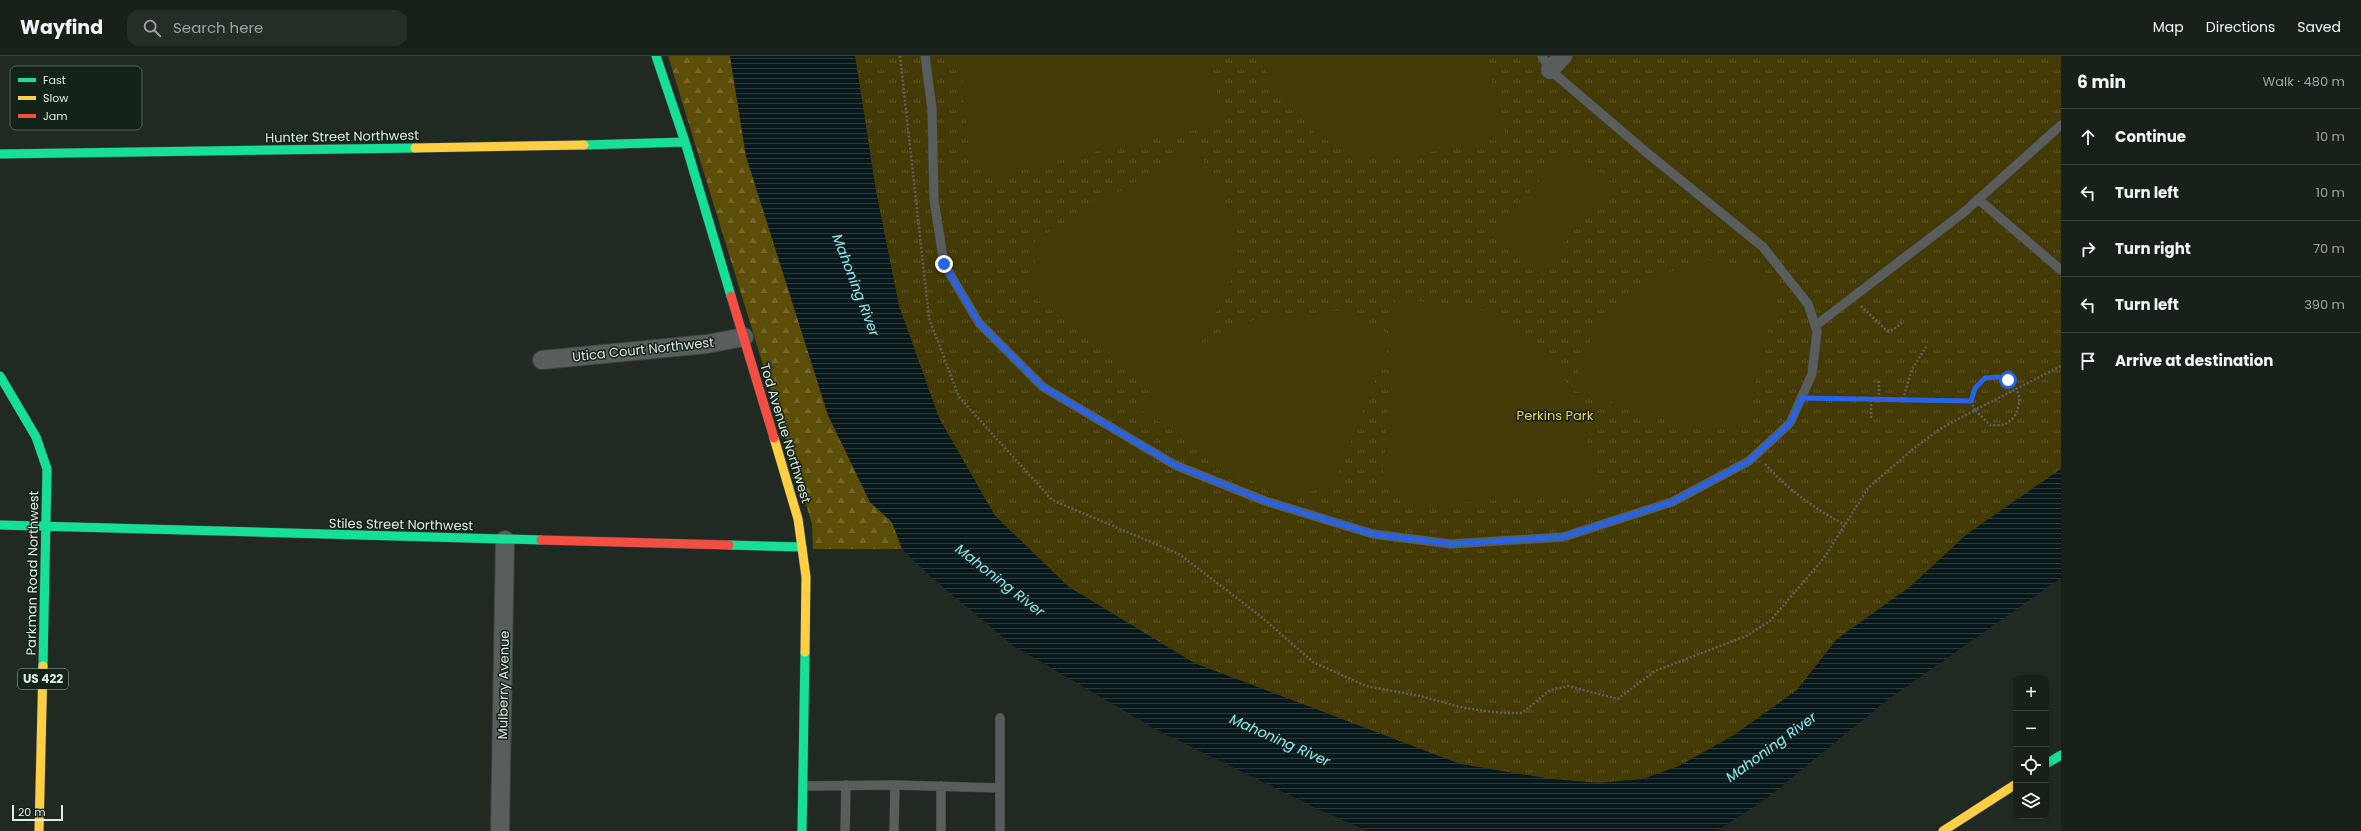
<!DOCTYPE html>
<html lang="en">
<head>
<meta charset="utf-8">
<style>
	body { margin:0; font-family:Poppins,sans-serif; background:#252d27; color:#f1f3f6 }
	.controls { position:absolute; right:12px; bottom:12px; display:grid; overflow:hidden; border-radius:8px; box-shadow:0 2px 6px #0003 }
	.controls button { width:36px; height:36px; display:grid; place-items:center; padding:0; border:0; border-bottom:1px solid #363e39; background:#18201a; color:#f1f3f6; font:20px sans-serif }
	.scale { position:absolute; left:12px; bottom:10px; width:51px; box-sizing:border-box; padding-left:4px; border:2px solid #e1ebe4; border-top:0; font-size:11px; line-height:14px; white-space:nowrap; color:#e1ebe4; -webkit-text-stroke:3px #132319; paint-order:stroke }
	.stop { position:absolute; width:12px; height:12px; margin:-9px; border:3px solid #2563eb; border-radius:50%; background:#fff }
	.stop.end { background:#2563eb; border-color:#fff; box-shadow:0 1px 4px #0008 }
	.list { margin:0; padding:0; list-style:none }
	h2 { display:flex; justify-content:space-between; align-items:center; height:52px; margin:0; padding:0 16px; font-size:17px }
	h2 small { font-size:13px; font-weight:400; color:#9fa3a2 }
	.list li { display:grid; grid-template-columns:26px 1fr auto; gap:12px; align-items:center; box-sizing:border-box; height:56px; padding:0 16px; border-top:1px solid #363e39 }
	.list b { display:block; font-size:15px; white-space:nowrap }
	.list em { font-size:13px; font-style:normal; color:#9fa3a2 }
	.icon { flex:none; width:22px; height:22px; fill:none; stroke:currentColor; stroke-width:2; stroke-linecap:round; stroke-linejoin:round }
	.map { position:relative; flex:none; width:2061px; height:775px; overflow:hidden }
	header { display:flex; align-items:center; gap:24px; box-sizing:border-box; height:56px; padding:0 20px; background:#18201a; border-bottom:1px solid #363e39 }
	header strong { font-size:19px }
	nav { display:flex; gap:22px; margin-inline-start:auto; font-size:14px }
	.search { width:280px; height:36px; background:#252d27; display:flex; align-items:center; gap:10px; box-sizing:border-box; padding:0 14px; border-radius:12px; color:#9fa3a2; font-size:15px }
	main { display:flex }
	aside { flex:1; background:#18201a }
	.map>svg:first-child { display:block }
	.grass { fill:url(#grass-tufts) }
	.forest { fill:url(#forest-firs) }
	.garden { fill:#443a06 }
	.water { fill:url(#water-rules) }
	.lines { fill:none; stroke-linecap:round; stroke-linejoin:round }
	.lane-casing { stroke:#3c443f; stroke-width:10 }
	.street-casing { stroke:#3c443f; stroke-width:20 }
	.fast-casing { stroke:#3c443f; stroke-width:10 }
	.slow-casing { stroke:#3c443f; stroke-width:10 }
	.jam-casing { stroke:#3c443f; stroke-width:10 }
	.path { stroke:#5c625f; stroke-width:2.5; stroke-dasharray:2 2; stroke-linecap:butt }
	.lane { stroke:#595d5c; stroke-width:9 }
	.street { stroke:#595d5c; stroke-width:18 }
	.fast { stroke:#16e098; stroke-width:9 }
	.slow { stroke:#ffcf43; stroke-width:9 }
	.jam { stroke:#f24e42; stroke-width:9 }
	.route { stroke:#2563eb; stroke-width:5 }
	.labels { text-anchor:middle; stroke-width:3; stroke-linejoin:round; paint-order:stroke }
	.shield { fill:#132319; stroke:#a3afa7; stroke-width:1 }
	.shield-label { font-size:12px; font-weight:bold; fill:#e1ebe4 }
	.street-label { font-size:13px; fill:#e1ebe4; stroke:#132319 }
	.park-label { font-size:13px; fill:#f2d158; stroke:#132319 }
	.water-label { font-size:14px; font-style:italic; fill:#93e5fc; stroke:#132319 }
	.key { fill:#132319; stroke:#515f56; stroke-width:1 }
	.key-label { font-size:11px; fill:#e1ebe4 }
</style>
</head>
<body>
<header>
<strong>Wayfind</strong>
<div class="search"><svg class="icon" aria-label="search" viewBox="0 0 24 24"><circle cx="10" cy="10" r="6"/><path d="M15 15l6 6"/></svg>Search here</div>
<nav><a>Map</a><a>Directions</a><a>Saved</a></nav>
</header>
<main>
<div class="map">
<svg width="2061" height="775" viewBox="0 0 2061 775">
	<defs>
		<pattern id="grass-tufts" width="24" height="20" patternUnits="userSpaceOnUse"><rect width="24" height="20" fill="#443a06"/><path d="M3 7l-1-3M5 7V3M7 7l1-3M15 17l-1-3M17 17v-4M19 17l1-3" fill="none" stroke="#5f572a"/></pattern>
		<pattern id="forest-firs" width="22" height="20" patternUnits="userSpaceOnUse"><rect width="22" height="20" fill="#5c4d08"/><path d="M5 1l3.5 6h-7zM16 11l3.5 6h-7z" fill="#73672c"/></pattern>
		<pattern id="water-rules" width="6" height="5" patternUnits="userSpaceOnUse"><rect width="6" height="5" fill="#09181b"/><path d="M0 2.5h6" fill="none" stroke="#2d3a3c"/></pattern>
	</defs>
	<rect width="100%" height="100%" fill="#202a23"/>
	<path class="grass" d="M855 0H2061V413L1967 478 1911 530 1837 583 1797 634 1734 679 1679 710 1643 723 1599 727 1551 723 1460 708 1194 607 1069 531 995 460 939 362 899 250 876 135Z"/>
	<path class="forest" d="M668 0H730L746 100 828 359 870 446 892 466 902 493H813L812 468Z"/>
	<path class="garden" d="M960 0H1208L1225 67 996 118 969 99Z
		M1256 0H1486L1506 81 1431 96 1359 99 1319 81 1284 41Z
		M1567 91 1613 128 1538 218 1493 181Z
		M1194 92 1216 122 1237 178 1228 236 1196 291 1258 262 1346 254 1392 280 1395 241 1485 255 1554 307 1571 334 1594 277 1647 225 1703 203 1780 222 1746 367 1709 376 1572 334 1580 349 1599 436 1412 451 1383 428 1392 282 1333 431 1278 441 1137 352 1157 331 1033 240 1036 184Z"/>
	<path class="water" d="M730 0H855L876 135 899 250 939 362 995 460 1069 531 1194 607 1460 708 1551 723 1599 727 1643 723 1679 710 1734 679 1797 634 1837 583 1911 530 1967 478 2061 413V522L1886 645 1766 743 1717 775H1368L1322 755 1155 673 1012 589 931 521 902 493 892 466 870 446 828 359 746 100Z"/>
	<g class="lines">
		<defs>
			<path id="lane" d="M925 0 932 53 934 144 944 208 979 267 1043 331 1175 409 1265 445 1373 478 1451 488 1563 481 1672 446 1749 405 1790 367 1812 318 1817 275 1808 248 1763 191 1646 96 1550 14 1542 0
				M1978 143 2061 214
				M1815 270 1963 157 2061 69
				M803 730 895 729
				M845 775 846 729
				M894 775 895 729 1000 732V662
				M941 775V730
				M1000 775V732"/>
			<path id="street" d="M1550 14 1563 0
				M542 304 707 288 744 281
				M500 775 505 484"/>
			<path id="fast" d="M656 0 685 86 731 240
				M584 89 685 86
				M0 98 415 92
				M0 320 36 381 47 413 43 610
				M0 469 541 484
				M729 489 802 491
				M2046 708 2061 699
				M802 775 805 596"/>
			<path id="slow" d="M415 92 584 89
				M774 382 798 463 806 521 805 596
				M39 775 43 610
				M1943 775 2016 728"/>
			<path id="jam" d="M731 240 774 382
				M541 484 729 489"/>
		</defs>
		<use href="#lane" class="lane-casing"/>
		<use href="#street" class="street-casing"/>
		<use href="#fast" class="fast-casing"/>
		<use href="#slow" class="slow-casing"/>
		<use href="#jam" class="jam-casing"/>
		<path class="path" d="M900 0 929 262 959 341 1052 444 1179 498 1259 559 1313 606 1366 630 1420 640 1464 652 1501 657H1522L1550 634 1568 630 1618 643 1655 615 1746 580 1770 565 1824 502 1868 432 1913 393 1940 373 1975 354 1990 369C1994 369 2001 370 2005 368 2010 366 2016 359 2017 355 2030 324 1984 301 1971 345L1815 342
			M1861 250 1887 275 1893 274 1903 266
			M1879 343V325
			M1903 343 1912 313 1926 291
			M1971 345 1975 354 2061 310
			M1871 362V343
			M1765 408C1791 436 1811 450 1845 469"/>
		<use href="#lane" class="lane"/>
		<use href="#street" class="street"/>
		<use href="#fast" class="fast"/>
		<use href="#slow" class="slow"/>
		<use href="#jam" class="jam"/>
	</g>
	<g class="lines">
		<path class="route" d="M944 208 979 267 1043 331 1175 409 1265 445 1373 478 1451 488 1562 481 1672 446 1749 405 1790 367 1802 342 1971 345 1975 332 1985 322 1998 321 2008 324"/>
	</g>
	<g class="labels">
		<rect class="shield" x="18" y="613" width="50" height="20" rx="3"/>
		<g class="shield-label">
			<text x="43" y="627">US 422</text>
		</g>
		<g class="street-label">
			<text transform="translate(342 80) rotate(-1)" y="5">Hunter Street Northwest</text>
			<text transform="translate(643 293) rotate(-6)" y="5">Utica Court Northwest</text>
			<text transform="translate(786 377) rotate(73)" y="5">Tod Avenue Northwest</text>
			<text transform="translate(401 468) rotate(1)" y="5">Stiles Street Northwest</text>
			<text transform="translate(32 517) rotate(-89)" y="5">Parkman Road Northwest</text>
			<text transform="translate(503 629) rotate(-89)" y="5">Mulberry Avenue</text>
		</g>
		<g class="park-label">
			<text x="1555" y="364">Perkins Park</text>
		</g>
		<g class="water-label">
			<text transform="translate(856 229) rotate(69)" y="5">Mahoning River</text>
			<text transform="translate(1000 524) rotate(38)" y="5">Mahoning River</text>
			<text transform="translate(1280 684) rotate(24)" y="5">Mahoning River</text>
			<text transform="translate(1771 691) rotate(-36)" y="5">Mahoning River</text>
		</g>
	</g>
	<rect x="10" y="10" width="132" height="64" rx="6" class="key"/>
	<rect x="18" y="22" width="18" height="4" fill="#16e098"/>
	<rect x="18" y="40" width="18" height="4" fill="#ffcf43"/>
	<rect x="18" y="58" width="18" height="4" fill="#f24e42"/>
	<g class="key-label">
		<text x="43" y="28">Fast</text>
		<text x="43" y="46">Slow</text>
		<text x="43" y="64">Jam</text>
	</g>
</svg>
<div class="controls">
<button>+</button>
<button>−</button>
<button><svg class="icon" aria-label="locate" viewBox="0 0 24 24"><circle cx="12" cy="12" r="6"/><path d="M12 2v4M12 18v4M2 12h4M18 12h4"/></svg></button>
<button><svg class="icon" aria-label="layers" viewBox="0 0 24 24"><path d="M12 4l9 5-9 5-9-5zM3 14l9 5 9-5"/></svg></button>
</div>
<div class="scale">20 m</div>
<div class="stop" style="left:2008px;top:324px"></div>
<div class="stop end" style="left:944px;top:208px"></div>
</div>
<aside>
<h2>6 min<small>Walk · 480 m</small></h2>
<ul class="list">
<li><svg class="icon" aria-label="ahead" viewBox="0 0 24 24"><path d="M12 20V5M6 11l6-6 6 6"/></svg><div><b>Continue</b></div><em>10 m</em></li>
<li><svg class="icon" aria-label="left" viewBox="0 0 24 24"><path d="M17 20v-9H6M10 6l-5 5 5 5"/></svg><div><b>Turn left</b></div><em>10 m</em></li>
<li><svg class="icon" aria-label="right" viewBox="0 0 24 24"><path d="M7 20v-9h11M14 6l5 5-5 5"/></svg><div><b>Turn right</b></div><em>70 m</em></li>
<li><svg class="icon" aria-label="left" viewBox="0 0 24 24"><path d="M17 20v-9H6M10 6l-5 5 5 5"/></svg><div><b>Turn left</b></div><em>390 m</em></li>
<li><svg class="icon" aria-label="arrive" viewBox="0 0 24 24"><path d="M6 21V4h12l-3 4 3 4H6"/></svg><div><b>Arrive at destination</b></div></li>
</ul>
</aside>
</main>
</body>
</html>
